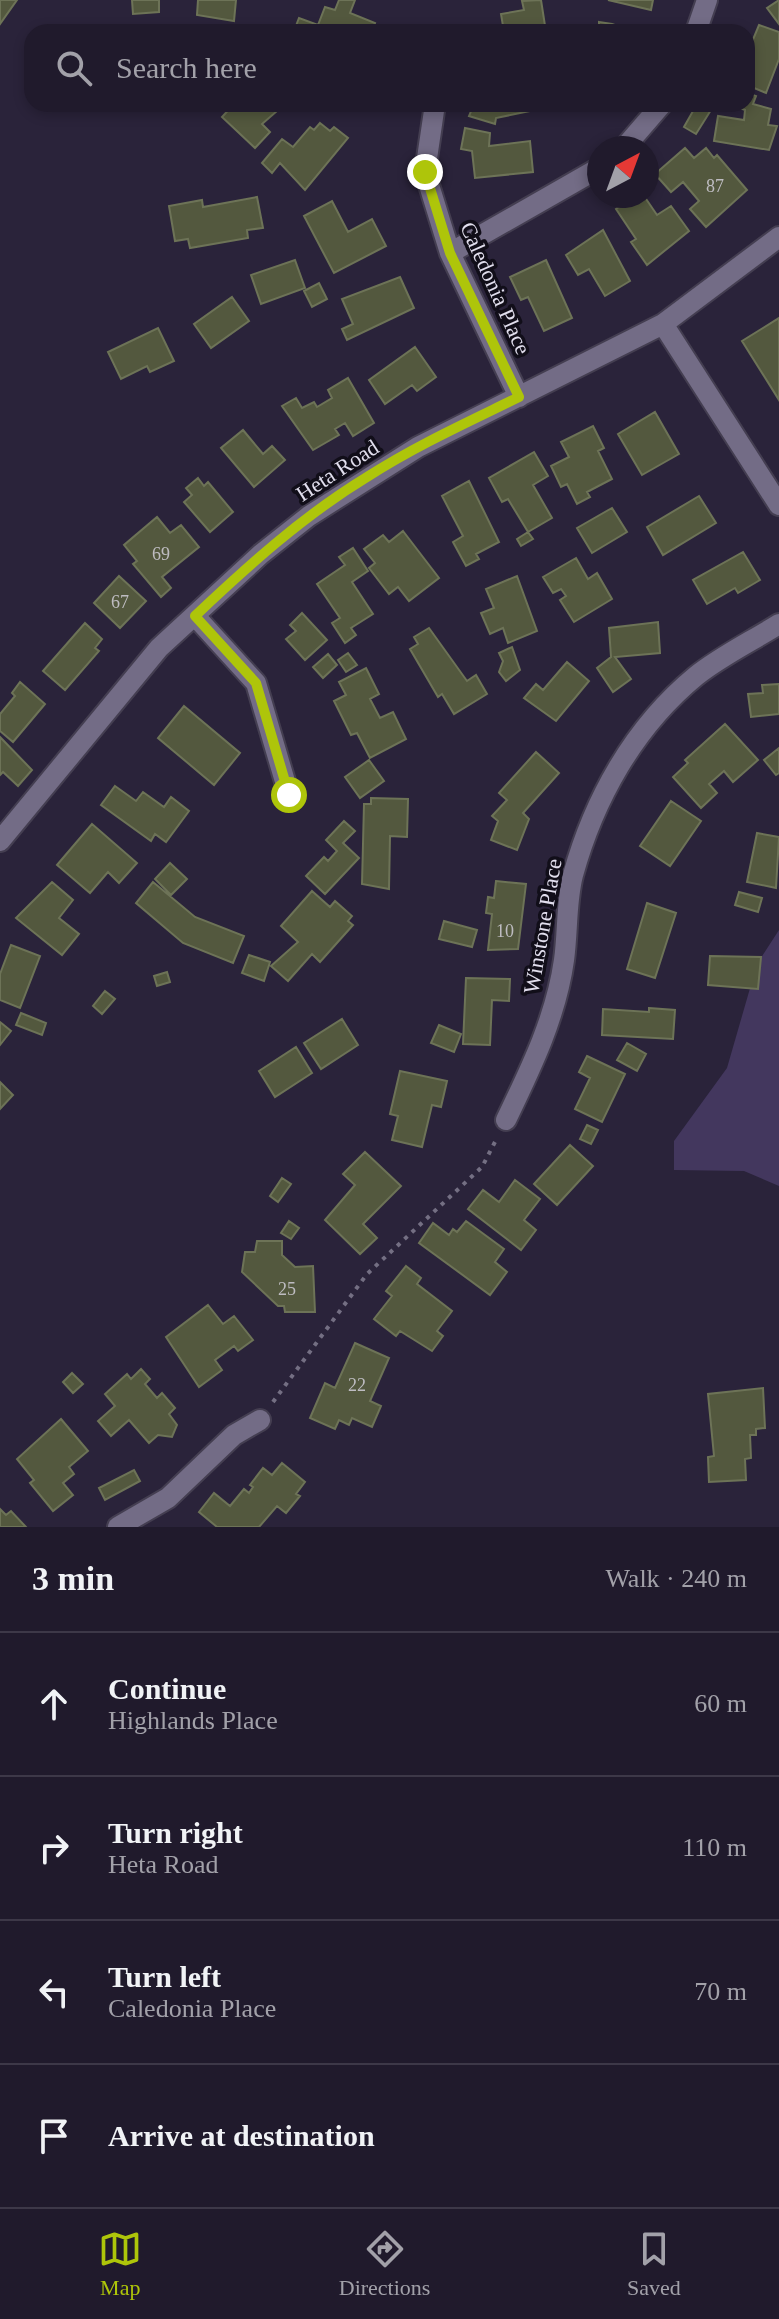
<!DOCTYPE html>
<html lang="en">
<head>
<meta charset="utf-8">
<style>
	body { margin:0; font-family:"Times New Roman",serif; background:#2d2738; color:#f1f3f6 }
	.compass { position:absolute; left:587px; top:136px; width:72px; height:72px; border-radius:50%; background:#201a2c; box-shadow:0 4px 12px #0003; rotate:41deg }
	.stop { position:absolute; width:24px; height:24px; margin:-18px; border:6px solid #aec50a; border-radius:50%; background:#fff }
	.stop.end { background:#aec50a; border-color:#fff; box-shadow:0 2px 8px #0008 }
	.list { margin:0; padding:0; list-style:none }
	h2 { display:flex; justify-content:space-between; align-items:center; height:104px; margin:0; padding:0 32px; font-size:34px }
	h2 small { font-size:26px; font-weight:400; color:#a2a1a9 }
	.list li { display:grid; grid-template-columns:52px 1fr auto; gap:24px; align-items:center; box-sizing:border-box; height:144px; padding:0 32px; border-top:2px solid #3d3848 }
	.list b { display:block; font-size:30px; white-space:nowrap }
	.list p { margin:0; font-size:26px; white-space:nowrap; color:#a2a1a9 }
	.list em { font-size:26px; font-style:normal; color:#a2a1a9 }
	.icon { flex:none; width:44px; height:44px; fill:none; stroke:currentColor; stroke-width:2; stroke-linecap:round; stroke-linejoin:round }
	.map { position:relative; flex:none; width:779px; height:1527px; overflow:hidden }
	.search { position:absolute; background:#201a2c; box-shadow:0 4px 12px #0003; left:24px; right:24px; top:24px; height:88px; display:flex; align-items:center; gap:20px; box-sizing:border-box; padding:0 28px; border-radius:24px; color:#a2a1a9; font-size:30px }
	.sheet { height:680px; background:#201a2c }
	nav { display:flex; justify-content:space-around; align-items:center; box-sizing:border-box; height:112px; border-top:2px solid #3d3848; background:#201a2c; font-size:22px; color:#a2a1a9 }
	nav a { display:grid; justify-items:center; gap:4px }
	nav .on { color:#aec50a }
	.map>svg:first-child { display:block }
	.green { fill:#43375e }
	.building { fill:#53583e; stroke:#6d7357; stroke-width:2 }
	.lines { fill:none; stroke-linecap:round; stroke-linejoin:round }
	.minor-casing { stroke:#443e51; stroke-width:24 }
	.path { stroke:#746f83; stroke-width:4; stroke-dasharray:4 6; stroke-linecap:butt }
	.minor { stroke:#736c86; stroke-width:20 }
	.route { stroke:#aec50a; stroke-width:10 }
	.labels { text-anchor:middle; stroke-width:7; stroke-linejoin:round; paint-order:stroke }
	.number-label { font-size:18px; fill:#bebcc1 }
	.street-label { font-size:22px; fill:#e1deed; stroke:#110e19 }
</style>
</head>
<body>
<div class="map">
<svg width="779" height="1527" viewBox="0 0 779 1527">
	<rect width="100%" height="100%" fill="#2a233a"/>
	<path class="green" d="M779 930V1186L744 1171 674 1170V1141L727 1068 757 964Z"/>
	<path class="building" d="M0 0H17L0 24Z
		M132 0H159V12L133 14Z
		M198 0H236L234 21 197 15Z
		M339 0H355L350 13 375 23 371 32 294 31 299 18 318 25 325 7 335 10Z
		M541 0 546 32H504L501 14 524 10 522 1Z
		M608 0H653L651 10Z
		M779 0V24L767 8Z
		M599 22 612 24 635 32H599Z
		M759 25 779 32V59L766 93 747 85V54Z
		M747 93 756 96 753 104 771 109 768 125 777 126 769 150 714 141 718 116 744 120 745 110 730 104H747Z
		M234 104H285L262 124 270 132 255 148 222 117Z
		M474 104H539L540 109 496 118 495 124 469 116Z
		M697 104 711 110 696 134 684 127Z
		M320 123 330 131 334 127 348 138 305 190 280 163 272 173 262 163 282 139 293 147 310 127 314 130Z
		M465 128 490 133 489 146 530 141 533 172 475 178 472 151 461 149Z
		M685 148 694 158 706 148 714 158 717 155 747 190 706 227 690 209 699 201 683 182 671 192 655 174Z
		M634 196H644L657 215 671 206 689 231 647 265 631 242 636 239 616 209Z
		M257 197 263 228 247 230 248 238 190 248 188 239 175 241 169 206 202 200 203 207Z
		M332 201 348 232 372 219 386 246 334 273 304 216Z
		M603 230 630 281 605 296 589 269 578 275 566 255Z
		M295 260 305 288 261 304 251 275Z
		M546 260 572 318 544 331 528 297 521 300 510 277Z
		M400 277 414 308 347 340 342 329 353 324 342 299Z
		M319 283 327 299 312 307 304 291Z
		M232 297 249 321 211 348 194 324Z
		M779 318V400L742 341Z
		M158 328 174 361 150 372 147 366 121 379 108 352Z
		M415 347 436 377 417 391 412 385 385 404 369 380Z
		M348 378 374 423 353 436 345 423 335 429 339 435 313 450 282 406 296 398 302 408 314 402 317 407 332 398 328 390Z
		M655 412 679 454 642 475 618 434Z
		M593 426 604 448 598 451 612 479 587 492 590 497 577 504 567 484 561 487 551 466 569 457 561 442Z
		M243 430 263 454 272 446 285 460 254 487 221 448Z
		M534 452 548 476 533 485 552 518 528 532 533 539 521 546 517 539 528 532 508 499 502 502 489 478Z
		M198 478 204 486 208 482 233 512 210 532 184 502 192 495 186 488Z
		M469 481 499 542 476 554 479 559 466 566 453 542 463 536 442 496Z
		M699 496 716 523 663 555 647 527Z
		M612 508 627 532 592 553 577 528Z
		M157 517 170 533 181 525 199 547 162 577 171 588 161 597 133 564 137 561 124 545Z
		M403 531 439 578 409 601 398 587 389 594 369 568 375 563 364 549 383 535 389 542Z
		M353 548 368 571 352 582 373 614 351 628 356 635 345 643 332 623 340 618 317 584 345 565 339 557Z
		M743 552 760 580 738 593 735 588 707 604 693 580Z
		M576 558 588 579 597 573 612 599 574 622 560 600 566 596 561 589 553 593 543 577Z
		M119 576 146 601 120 628 94 603Z
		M517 576 537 631 508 643 503 628 490 634 481 613 494 608 486 589Z
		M302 613 327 640 305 660 286 639 296 631 290 625Z
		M658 622 660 653 615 657 631 679 613 692 597 668 611 657 609 628Z
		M85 623 102 639 95 648 99 651 65 690 43 671Z
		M429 628 467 681 476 675 487 694 454 714 442 694 438 697 410 649 418 644 414 637Z
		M512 647 520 670 506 681 499 672 503 661 499 653Z
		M348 653 357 665 346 672 338 660Z
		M328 654 337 665 323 678 313 667Z
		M567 662 589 681 556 721 524 698 536 684 543 690Z
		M366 668 379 694 370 699 380 718 393 712 406 739 370 758 357 733 351 735 334 701 346 695 339 682Z
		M20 682 45 704 13 742 0 731V714L15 696 12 693Z
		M779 684V714L751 717 748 694 763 693 762 685Z
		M184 706 240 753 214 785 158 738Z
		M725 724 758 760 733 782 724 771 709 784 717 793 701 808 673 777 688 763 685 760Z
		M0 737 32 770 18 786 3 772 0 775Z
		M779 748V773L776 775 764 760Z
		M536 752 559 773 523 813 529 819 517 850 491 840 498 821 492 816 507 800 499 793Z
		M369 760 384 781 360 798 345 777Z
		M115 786 136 801 143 792 164 807 171 797 189 811 166 842 155 834 151 841 101 805Z
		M371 798 408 799 407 837 390 836 389 889 362 884 364 804H371Z
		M671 801 701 821 670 866 640 846Z
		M344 821 355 831 343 843 359 858 325 894 306 876 324 857 328 861 337 851 326 840Z
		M92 824 137 863 119 883 108 872 90 893 57 865Z
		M757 833 779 837 776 888 747 882Z
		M170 863 187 879 171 895 155 879Z
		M496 881 526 884 518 949 488 950 492 914 486 913 488 897 494 898Z
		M52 882 73 900 59 918 79 934 62 955 16 918Z
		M153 882 195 917 244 936 233 963 183 943 136 903Z
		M312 891 330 907 335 901 352 916 348 921 353 925 320 962 312 954 288 981 271 966 298 942 281 926Z
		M739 892 762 898 758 912 735 905Z
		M647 903 676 913 655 978 627 969Z
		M444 921 477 930 472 947 439 939Z
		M11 945 40 956 20 1008 0 1000V974Z
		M249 955 270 962 264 981 242 973Z
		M710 956 761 957 758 989 708 985Z
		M167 972 170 982 157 986 154 976Z
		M466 978 510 979 509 1001 492 1000 490 1045 463 1044Z
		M105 991 115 999 102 1014 93 1006Z
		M649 1008 675 1010 673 1039 602 1035 603 1009 649 1012Z
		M21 1013 46 1023 42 1035 16 1025Z
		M342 1019 358 1045 321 1069 304 1043Z
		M0 1022 11 1031 0 1045Z
		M439 1025 461 1034 454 1052 431 1043Z
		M627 1043 646 1054 637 1071 617 1060Z
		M296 1047 312 1073 275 1097 259 1071Z
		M587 1056 625 1074 602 1122 575 1109 590 1078 579 1072Z
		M400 1071 447 1081 441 1107 432 1105 422 1147 392 1140 398 1116 390 1114Z
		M0 1082 13 1095 0 1109Z
		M587 1125 598 1130 591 1144 580 1139Z
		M570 1145 593 1166 557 1205 534 1184Z
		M365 1152 401 1186 363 1224 377 1238 360 1254 325 1220 355 1185 343 1174Z
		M282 1178 291 1184 278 1202 270 1196Z
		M515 1180 540 1199 524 1220 536 1230 521 1250 468 1209 483 1190 499 1202Z
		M289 1221 299 1228 291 1239 281 1233Z
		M466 1221 504 1249 495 1262 507 1272 490 1295 419 1243 433 1223 449 1235 453 1229 457 1232Z
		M257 1241H282V1255L295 1267 313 1266 315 1312H285L284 1306H278L242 1272 245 1252H255Z
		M406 1266 421 1278 417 1284 452 1311 437 1331 443 1336 432 1351 400 1331 396 1336 374 1319 392 1296 386 1291Z
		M208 1305 223 1324 234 1316 253 1340 238 1351 234 1346 215 1360 222 1370 199 1387 166 1337Z
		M355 1343 389 1358 370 1401 381 1406 372 1427 352 1418 349 1425 339 1420 335 1429 310 1418 325 1383 335 1388Z
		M141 1369 150 1379 145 1384 157 1398 162 1393 175 1408 169 1414 177 1425 172 1437 158 1435 149 1443 129 1420 111 1436 98 1421 115 1406 105 1394 127 1374 131 1379Z
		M72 1373 83 1384 73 1393 63 1382Z
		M763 1388 765 1428 756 1429V1435H750L751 1458 745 1459 746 1480 709 1482 708 1457 714 1456 708 1394Z
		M61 1419 88 1451 69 1467 74 1474 63 1483 73 1495 53 1511 30 1483 34 1480 17 1459Z
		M282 1463 305 1482 296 1494 300 1496 286 1513 277 1506 259 1527H217L199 1512 214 1493 230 1506 244 1489 249 1493 253 1487 250 1485 263 1468 272 1475Z
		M134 1470 140 1481 105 1500 99 1488Z
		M0 1509 6 1515 11 1511 26 1527H0Z"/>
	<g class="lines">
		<defs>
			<path id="minor" d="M696 32 707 0
				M435 104 425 172 450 253 519 397
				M624 148 662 104
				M450 253 599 168
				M663 324 779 505
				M195 616 256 683 289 795
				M0 841 159 648 261 554 309 516 418 447 663 324 779 237
				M506 1120C531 1068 556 1017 564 960 568 932 566 902 573 875 594 799 634 727 696 676 721 656 752 641 779 624
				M118 1527 168 1498 234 1435 260 1420"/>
		</defs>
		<use href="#minor" class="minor-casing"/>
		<path class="path" d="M273 1402 367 1274 482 1167 496 1140"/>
		<use href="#minor" class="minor"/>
	</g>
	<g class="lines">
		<path class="route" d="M289 795 256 683 195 616C249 565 303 516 367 477 415 446 468 422 519 397L450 253 425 172"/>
	</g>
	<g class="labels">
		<g class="number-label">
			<text x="715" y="192">87</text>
			<text x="161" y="560">69</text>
			<text x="120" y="608">67</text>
			<text x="505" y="937">10</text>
			<text x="287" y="1295">25</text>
			<text x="357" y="1391">22</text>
		</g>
		<g class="street-label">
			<text transform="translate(496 288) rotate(66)" y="8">Caledonia Place</text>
			<text transform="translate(337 470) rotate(-33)" y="8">Heta Road</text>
			<text transform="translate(542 926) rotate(-80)" y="8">Winstone Place</text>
		</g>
	</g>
</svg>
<svg class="compass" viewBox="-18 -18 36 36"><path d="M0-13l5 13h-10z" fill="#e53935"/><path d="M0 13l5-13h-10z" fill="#a2a1a9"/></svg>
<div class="stop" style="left:289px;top:795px"></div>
<div class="stop end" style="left:425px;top:172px"></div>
<div class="search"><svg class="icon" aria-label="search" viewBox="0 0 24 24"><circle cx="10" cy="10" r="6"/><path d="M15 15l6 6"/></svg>Search here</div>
</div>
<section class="sheet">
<h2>3 min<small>Walk · 240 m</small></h2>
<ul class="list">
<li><svg class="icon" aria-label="ahead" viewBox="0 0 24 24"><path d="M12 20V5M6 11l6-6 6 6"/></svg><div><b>Continue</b><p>Highlands Place</p></div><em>60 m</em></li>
<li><svg class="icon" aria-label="right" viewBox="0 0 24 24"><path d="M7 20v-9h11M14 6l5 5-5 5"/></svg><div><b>Turn right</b><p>Heta Road</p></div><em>110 m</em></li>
<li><svg class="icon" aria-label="left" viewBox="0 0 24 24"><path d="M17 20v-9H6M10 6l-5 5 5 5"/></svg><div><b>Turn left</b><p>Caledonia Place</p></div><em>70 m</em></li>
<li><svg class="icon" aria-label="arrive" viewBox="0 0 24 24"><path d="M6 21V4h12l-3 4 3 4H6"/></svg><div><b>Arrive at destination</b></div></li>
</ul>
</section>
<nav>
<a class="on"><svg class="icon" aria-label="map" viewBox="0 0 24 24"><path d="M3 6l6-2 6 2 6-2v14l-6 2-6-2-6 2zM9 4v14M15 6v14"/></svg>Map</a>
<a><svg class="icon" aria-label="directions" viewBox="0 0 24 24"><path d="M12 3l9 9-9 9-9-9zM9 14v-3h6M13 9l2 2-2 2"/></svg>Directions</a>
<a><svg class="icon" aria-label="saved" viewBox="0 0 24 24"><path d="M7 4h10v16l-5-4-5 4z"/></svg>Saved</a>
</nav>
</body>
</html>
